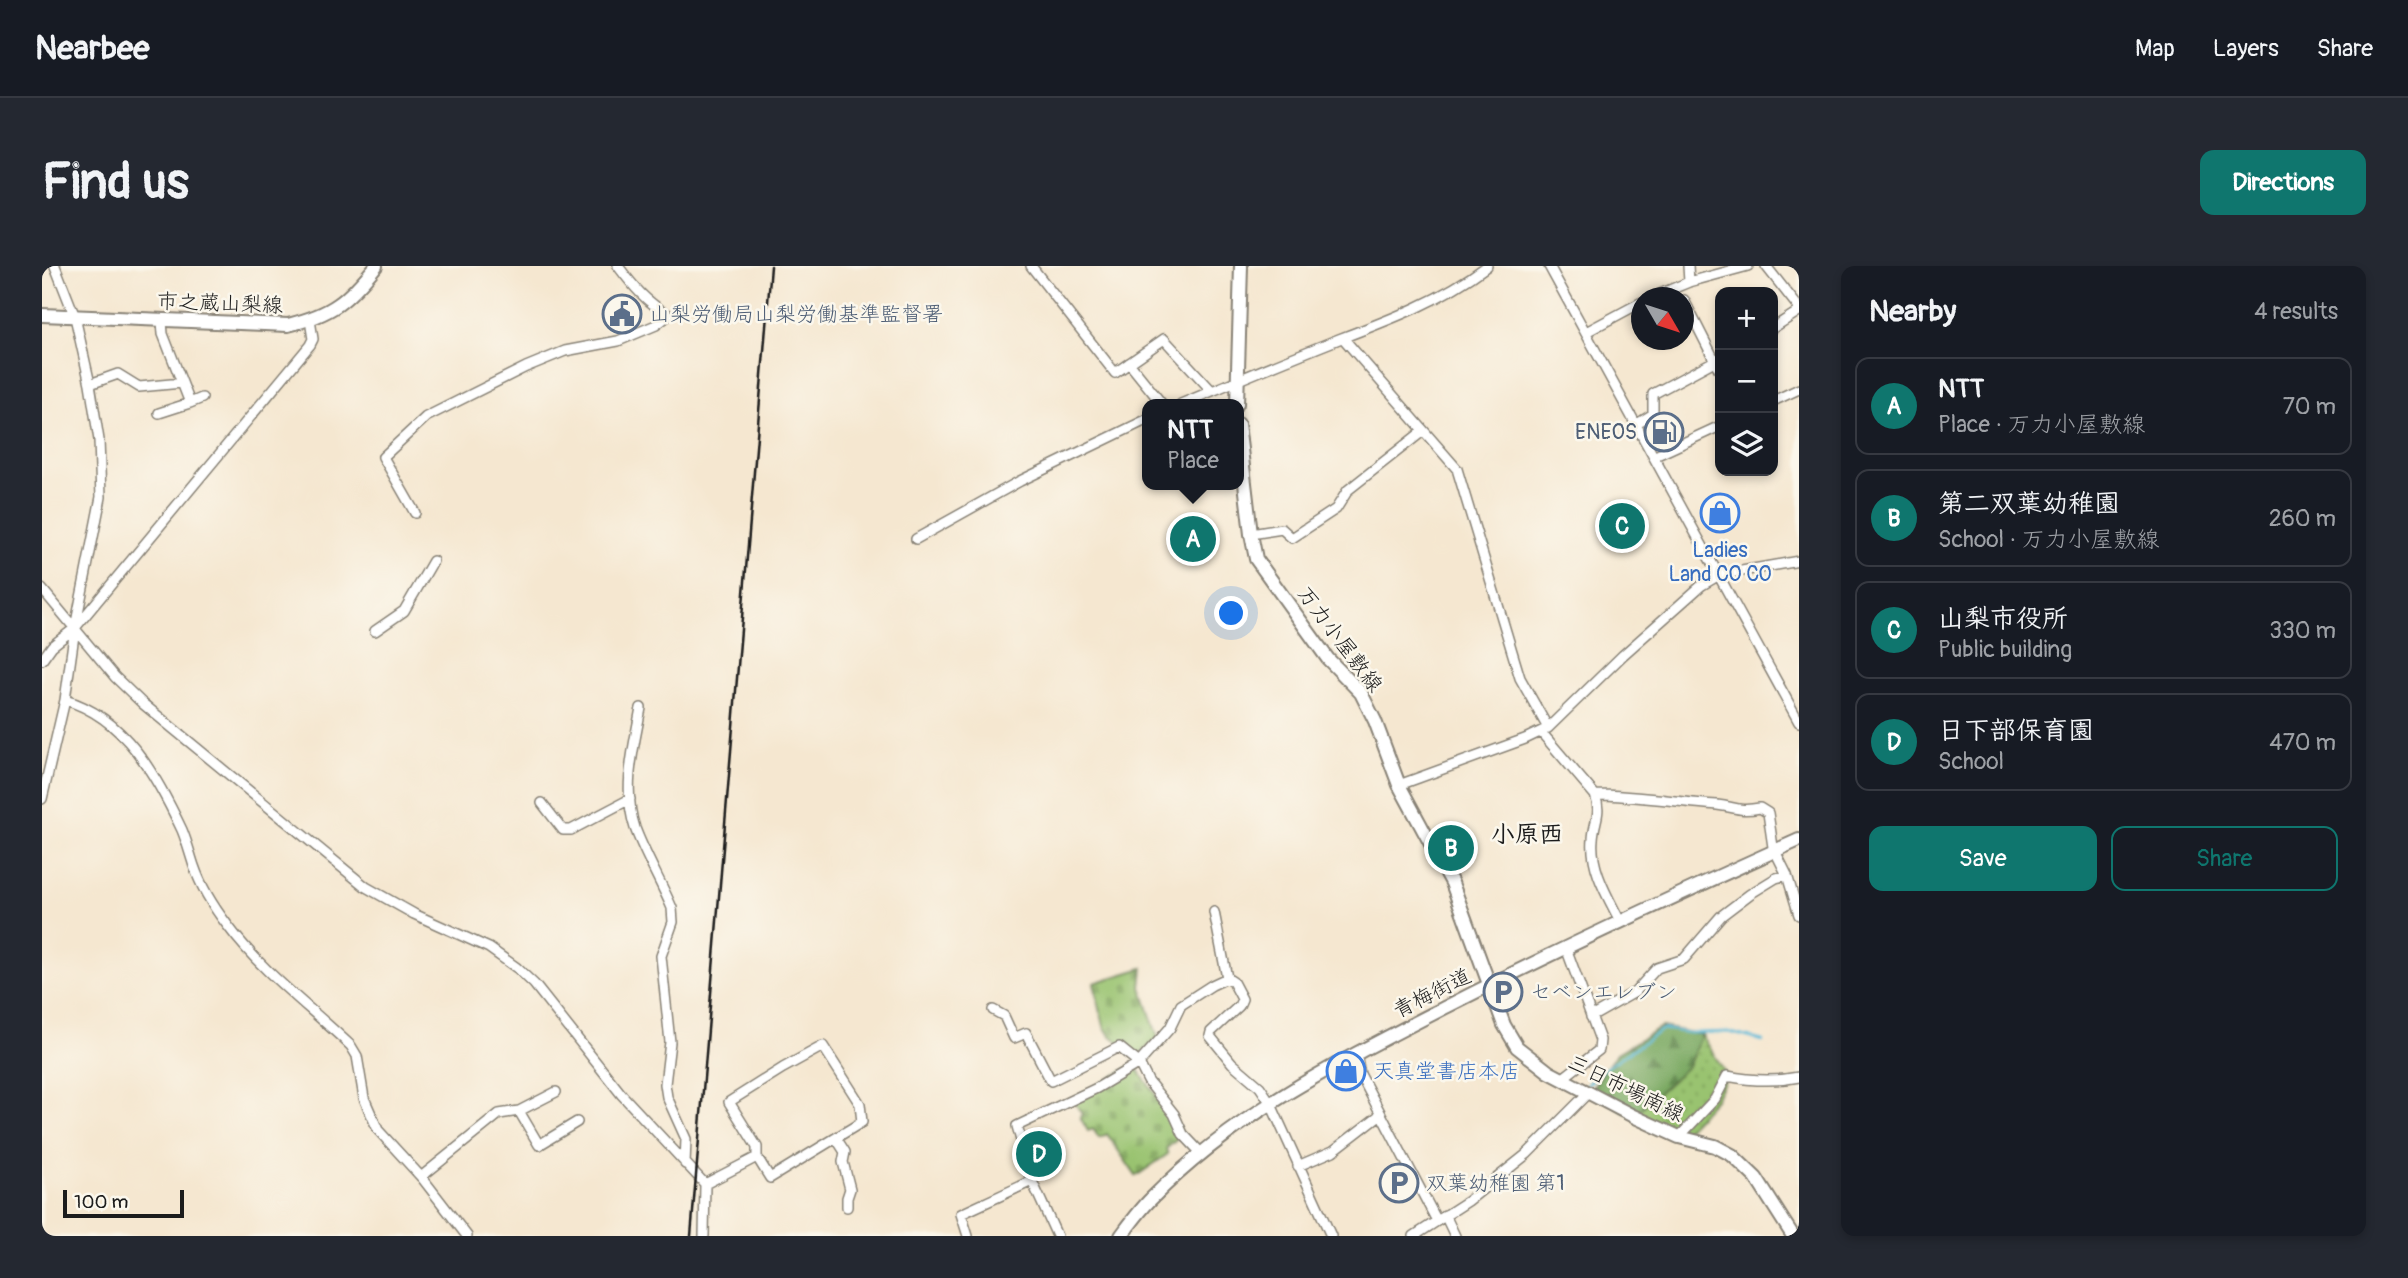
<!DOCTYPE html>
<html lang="en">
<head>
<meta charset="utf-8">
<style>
	body { margin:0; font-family:Pangolin,"Klee One",sans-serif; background:#242831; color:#f1f3f6 }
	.controls { position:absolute; right:21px; top:21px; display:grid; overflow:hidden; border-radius:14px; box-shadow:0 4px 10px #0003 }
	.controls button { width:63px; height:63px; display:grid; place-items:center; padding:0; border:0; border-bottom:2px solid #363941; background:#171b24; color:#f1f3f6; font:35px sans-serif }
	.compass { position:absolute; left:1589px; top:21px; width:63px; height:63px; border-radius:50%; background:#171b24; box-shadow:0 4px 10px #0003; rotate:129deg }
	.scale { position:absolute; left:21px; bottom:18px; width:121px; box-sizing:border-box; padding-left:7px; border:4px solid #1c1c1c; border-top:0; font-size:19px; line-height:24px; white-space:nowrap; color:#1c1c1c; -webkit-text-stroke:5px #fbf7ec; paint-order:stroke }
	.you { position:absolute; left:1190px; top:348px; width:24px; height:24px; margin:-18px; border:5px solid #fff; border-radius:50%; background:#1a73e8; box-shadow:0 0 0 10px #1a73e833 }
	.badge { display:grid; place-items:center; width:46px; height:46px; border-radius:50%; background:#0f766e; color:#fff; font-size:23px; font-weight:700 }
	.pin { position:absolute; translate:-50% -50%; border:4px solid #fff; box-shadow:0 2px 7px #0006 }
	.popup { position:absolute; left:1100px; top:133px; width:102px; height:91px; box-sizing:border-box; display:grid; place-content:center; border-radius:14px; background:#171b24; filter:drop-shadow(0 2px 5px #0005); font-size:23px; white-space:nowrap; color:#9ea1a6 }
	.popup b { font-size:26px; color:#f1f3f6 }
	.popup::after { content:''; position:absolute; left:50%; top:100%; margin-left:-14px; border:14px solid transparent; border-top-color:#171b24 }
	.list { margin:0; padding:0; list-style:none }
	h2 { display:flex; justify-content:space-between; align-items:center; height:91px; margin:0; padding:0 28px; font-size:30px }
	h2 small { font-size:23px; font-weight:400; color:#9ea1a6 }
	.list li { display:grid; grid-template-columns:46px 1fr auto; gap:21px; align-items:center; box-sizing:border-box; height:98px; margin:0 14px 14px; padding:0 14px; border:2px solid #363941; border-radius:14px }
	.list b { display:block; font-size:26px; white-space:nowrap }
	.list p { margin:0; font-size:23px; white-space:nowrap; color:#9ea1a6 }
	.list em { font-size:23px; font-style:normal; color:#9ea1a6 }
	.actions { display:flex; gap:14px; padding:21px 28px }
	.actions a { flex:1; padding:16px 0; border:2px solid #0f766e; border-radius:14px; text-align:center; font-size:24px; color:#0f766e }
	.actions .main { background:#0f766e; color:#fff }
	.icon { flex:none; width:38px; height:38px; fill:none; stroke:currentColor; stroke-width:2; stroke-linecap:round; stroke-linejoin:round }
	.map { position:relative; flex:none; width:1757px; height:970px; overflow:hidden; border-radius:14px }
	header { display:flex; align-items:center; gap:42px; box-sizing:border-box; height:98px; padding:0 35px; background:#171b24; border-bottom:2px solid #363941 }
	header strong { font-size:33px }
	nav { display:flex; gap:38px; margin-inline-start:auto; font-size:24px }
	.intro { display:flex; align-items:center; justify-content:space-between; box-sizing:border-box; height:168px; padding:0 42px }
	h1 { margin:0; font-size:49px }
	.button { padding:18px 32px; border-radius:14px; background:#0f766e; color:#fff; font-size:24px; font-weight:700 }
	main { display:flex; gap:42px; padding:0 42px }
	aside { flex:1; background:#171b24; border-radius:14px; box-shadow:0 4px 10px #0003 }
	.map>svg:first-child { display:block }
	.forest { fill:url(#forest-firs); stroke:#4b623f; stroke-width:2 }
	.cemetery { fill:url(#cemetery-stones); stroke:#5a7046; stroke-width:2 }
	.park { fill:url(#park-dots); stroke:#5a7046; stroke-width:2 }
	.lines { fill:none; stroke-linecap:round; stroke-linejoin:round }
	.stream { stroke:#59b9d8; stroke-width:2.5 }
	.minor-casing { stroke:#888276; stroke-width:12 }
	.major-casing { stroke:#888276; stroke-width:16 }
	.minor { stroke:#fff; stroke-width:9 }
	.major { stroke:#fff; stroke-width:12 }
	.rail { stroke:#1c1c1c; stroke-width:2.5 }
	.labels { text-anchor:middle; stroke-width:5; stroke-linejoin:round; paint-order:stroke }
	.street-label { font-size:21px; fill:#1c1c1c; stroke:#fbf7ec }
	.service-label { font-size:21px; fill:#4e5e75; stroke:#fbf7ec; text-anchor:start }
	.shop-label { font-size:21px; fill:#366cbe; stroke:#fbf7ec }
	.quarter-label { font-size:24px; font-weight:bold; fill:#1c1c1c; stroke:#fbf7ec }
</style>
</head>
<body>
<header>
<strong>Nearbee</strong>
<nav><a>Map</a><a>Layers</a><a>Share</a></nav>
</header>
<div class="intro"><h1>Find us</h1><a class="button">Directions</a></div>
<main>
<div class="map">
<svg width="1757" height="970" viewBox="0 0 1757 970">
	<defs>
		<pattern id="forest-firs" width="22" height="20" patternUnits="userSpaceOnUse" patternTransform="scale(1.75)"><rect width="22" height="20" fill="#7aa962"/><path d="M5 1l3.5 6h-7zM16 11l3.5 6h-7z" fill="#638950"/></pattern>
		<pattern id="cemetery-stones" width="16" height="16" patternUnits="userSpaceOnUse" patternTransform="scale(1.75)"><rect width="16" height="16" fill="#99c36f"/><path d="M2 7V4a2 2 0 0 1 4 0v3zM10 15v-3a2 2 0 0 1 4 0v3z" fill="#83a760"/></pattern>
		<pattern id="park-dots" width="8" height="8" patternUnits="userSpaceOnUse" patternTransform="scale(1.75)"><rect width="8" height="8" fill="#99c36f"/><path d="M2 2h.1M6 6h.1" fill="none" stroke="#83a760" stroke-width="1.8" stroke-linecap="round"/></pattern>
	</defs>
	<rect width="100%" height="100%" fill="#fbf7ec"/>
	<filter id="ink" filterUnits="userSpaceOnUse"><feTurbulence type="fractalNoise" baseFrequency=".0143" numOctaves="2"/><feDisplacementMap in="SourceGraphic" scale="14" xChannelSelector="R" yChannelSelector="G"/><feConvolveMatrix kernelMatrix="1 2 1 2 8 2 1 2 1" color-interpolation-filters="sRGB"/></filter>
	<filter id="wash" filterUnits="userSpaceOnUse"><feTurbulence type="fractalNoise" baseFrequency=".00686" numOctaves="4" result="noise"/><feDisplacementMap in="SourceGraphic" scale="28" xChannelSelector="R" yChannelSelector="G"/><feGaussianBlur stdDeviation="1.57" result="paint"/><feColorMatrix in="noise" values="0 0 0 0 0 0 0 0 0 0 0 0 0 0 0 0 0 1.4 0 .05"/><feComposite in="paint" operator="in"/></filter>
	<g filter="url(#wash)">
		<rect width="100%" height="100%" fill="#f5e7d0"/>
		<path class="forest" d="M1619 761 1660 769 1646 800 1591 850 1547 826 1575 787Z"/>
		<path class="cemetery" d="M1101 702 1099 721 1116 772 1095 791 1067 768 1062 760 1052 717Z
			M1092 798 1141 868 1124 883 1126 888 1094 910 1065 868 1057 872 1051 863 1046 865 1038 851 1040 848 1031 834Z"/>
		<path class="park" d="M1660 769 1685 810 1673 833 1637 871 1591 850 1646 800Z"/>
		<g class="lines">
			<path class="stream" d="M1542 821 1556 807 1621 763 1648 767 1686 766 1721 775"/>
		</g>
	</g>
	<g filter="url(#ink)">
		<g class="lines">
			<defs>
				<path id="minor" d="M989 0 1073 107 1122 73 1170 125
					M1507 0 1757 456
					M1646 0 1647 16 1706 0
					M1724 0 1757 42
					M1608 32 1647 16
					M1642 34 1678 105
					M1731 62 1757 45
					M1544 66 1600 36
					M1301 72 1415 203 1478 412 1506 462
					M1087 97 1120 138
					M48 118 76 108 97 121 140 117
					M1731 135 1757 123
					M148 137 160 132
					M1139 138C1191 116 1244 94 1297 73 1350 53 1400 34 1445 0
					M117 147 148 137 121 68 120 55
					M1595 158 1611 148V128L1678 92
					M1613 190 1678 160
					M373 247 341 191 384 151 484 101 523 85 576 75 614 59 627 49C604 36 591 20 576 0
					M1209 268 1240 263 1250 272 1294 243 1306 224 1381 165
					M874 273 978 215 1106 153
					M0 323 73 411 100 437 324 621 372 648 447 682 475 702 492 718 580 829 663 918 662 970
					M333 365 362 345 391 295
					M0 394 10 380 33 362 268 79 271 73 268 54
					M23 434C83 451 115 511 140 564 145 576 148 588 152 600 159 621 173 643 186 660 220 706 268 741 309 780L315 790 322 832 336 864 381 913 425 970
					M599 442C592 480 580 523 593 562 603 589 619 616 630 642L631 656 619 690 628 776 623 818 625 831 644 873 643 898
					M1499 466 1553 529C1560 548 1552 554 1551 573 1548 603 1566 631 1579 657
					M1357 519 1483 473 1506 462 1581 389 1660 319 1677 309 1757 295
					M1553 529C1594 529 1634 536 1675 539 1694 541 1696 546 1718 542L1726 547 1731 581 1745 609 1757 649
					M0 533 23 434 33 362 59 231 57 174 48 118 33 51 13 0
					M500 537 521 564H529L588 533
					M1172 646 1185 712 1191 716 1200 733 1197 740 1169 766 1168 770 1190 797 1218 821 1228 836 1289 970
					M951 744 962 750 972 772 984 767 1009 815 1077 781 1097 797 1106 815 1132 848 1141 868 1160 888
					M1549 751 1593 726 1615 702 1642 693 1679 650 1708 628 1734 612 1745 609
					M781 780 818 838 820 856 728 912 715 891V881L687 836 741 802Z
					M1314 787 1318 808 1395 955
					M1521 812 1557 784 1558 774 1524 682
					M477 845 497 879 535 856
					M1637 871 1673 833 1685 810C1710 815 1732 816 1757 811
					M794 872 803 886 801 896 808 923 805 932V941
					M1256 900 1291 885 1339 848
					M379 911 457 848 477 845 514 826
					M663 918 715 891
					M1403 949 1413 970
					M926 970 919 948 990 915
					M1015 970 990 915 975 860 1055 822 1097 797 1128 762 1139 739 1170 719 1185 712
					M1372 970 1426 935 1485 888 1547 826"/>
				<path id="major" d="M0 49 246 59C291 48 305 35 334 0
					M1195 138 1199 0
					M1196 158 1209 268 1214 293 1286 393 1319 427 1333 455 1357 519 1410 617 1462 759 1475 781 1507 806 1591 850 1637 871 1673 880 1690 889 1714 912 1751 970
					M1079 970C1088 958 1098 944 1109 933 1195 846 1299 795 1406 740 1521 681 1639 627 1757 574"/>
			</defs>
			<use href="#minor" class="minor-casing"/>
			<use href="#major" class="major-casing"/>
			<use href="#minor" class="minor"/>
			<use href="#major" class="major"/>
			<path class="rail" d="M649 970 729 0"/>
		</g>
	</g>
	<defs>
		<symbol id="civic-ring" viewBox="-11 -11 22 22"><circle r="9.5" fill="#fbf7ec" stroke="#5c6f8a" stroke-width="1.5"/><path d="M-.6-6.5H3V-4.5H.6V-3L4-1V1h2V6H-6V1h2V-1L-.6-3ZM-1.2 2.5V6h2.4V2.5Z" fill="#5c6f8a"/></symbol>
		<symbol id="fuel-ring" viewBox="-11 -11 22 22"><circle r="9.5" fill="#fbf7ec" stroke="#5c6f8a" stroke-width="1.5"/><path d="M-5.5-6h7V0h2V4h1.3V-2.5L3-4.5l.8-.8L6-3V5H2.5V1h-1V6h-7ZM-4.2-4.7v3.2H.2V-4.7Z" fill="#5c6f8a"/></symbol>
		<symbol id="shop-ring" viewBox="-11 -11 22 22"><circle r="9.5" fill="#fbf7ec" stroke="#3f7fe0" stroke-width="1.5"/><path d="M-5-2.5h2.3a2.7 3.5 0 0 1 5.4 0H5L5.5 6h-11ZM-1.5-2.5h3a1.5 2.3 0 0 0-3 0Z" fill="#3f7fe0"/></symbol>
		<symbol id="parking-ring" viewBox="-11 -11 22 22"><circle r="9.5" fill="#fbf7ec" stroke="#5c6f8a" stroke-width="1.5"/><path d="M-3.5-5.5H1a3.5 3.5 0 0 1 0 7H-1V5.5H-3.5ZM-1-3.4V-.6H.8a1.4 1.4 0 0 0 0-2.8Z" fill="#5c6f8a"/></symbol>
	</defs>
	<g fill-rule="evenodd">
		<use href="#civic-ring" x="558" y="26" width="44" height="44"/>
		<use href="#fuel-ring" x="1600" y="144" width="44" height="44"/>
		<use href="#shop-ring" x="1656" y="225" width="44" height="44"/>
		<use href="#parking-ring" x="1439" y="704" width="44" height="44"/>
		<use href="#shop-ring" x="1282" y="783" width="44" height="44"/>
		<use href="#parking-ring" x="1335" y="895" width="44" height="44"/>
	</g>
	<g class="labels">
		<g class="street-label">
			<text transform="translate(178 37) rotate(2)" y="7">市之蔵山梨線</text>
			<text transform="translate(1298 373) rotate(53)" y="7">万力小屋敷線</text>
			<text transform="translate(1390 727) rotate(-27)" y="7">青梅街道</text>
			<text transform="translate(1584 822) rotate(26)" y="7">三日市場南線</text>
		</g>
		<g class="service-label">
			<text x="607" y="55">山梨労働局山梨労働基準監督署</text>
			<text x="1595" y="173" text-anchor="end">ENEOS</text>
			<text x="1488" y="733">セベンエレブン</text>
			<text x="1384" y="924">双葉幼稚園 第1</text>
		</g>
		<g class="shop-label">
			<text x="1678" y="291">Ladies<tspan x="1678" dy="24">Land CO CO</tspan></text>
			<text x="1331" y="812" text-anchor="start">天真堂書店本店</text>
		</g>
		<g class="quarter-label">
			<text x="1485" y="576">小原西</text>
		</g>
	</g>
</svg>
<div class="controls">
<button>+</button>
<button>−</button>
<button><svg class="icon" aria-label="layers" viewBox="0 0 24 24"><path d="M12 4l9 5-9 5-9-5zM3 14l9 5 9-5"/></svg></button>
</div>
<svg class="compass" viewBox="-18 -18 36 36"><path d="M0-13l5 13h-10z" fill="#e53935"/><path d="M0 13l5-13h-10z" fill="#9ea1a6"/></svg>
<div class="scale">100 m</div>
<div class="you"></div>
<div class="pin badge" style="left:1151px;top:273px">A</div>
<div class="popup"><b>NTT</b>Place</div>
<div class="pin badge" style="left:1409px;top:582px">B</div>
<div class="pin badge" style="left:1580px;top:260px">C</div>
<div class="pin badge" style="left:997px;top:888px">D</div>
</div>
<aside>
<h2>Nearby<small>4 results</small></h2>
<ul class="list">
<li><span class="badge">A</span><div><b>NTT</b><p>Place · 万力小屋敷線</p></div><em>70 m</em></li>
<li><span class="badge">B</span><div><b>第二双葉幼稚園</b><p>School · 万力小屋敷線</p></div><em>260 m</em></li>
<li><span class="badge">C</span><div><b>山梨市役所</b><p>Public building</p></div><em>330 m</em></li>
<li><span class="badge">D</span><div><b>日下部保育園</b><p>School</p></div><em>470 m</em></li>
</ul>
<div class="actions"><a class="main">Save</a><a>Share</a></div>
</aside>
</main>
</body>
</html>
